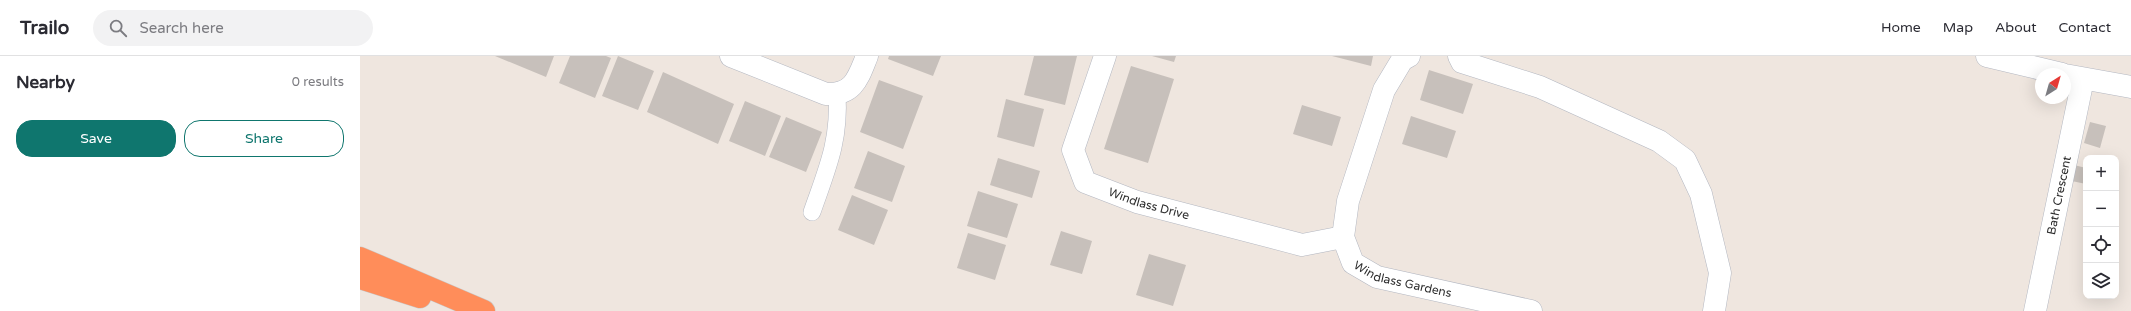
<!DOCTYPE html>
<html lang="en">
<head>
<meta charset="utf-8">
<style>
	body { margin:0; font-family:"Varela Round",sans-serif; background:#f2f2f3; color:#2b2b33 }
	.controls { position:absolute; right:12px; bottom:12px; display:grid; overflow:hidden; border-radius:8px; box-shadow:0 4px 16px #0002 }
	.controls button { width:36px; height:36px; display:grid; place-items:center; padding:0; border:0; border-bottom:1px solid #e1e1e2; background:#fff; color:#2b2b33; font:20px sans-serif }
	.compass { position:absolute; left:1675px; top:12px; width:36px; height:36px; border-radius:50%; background:#fff; box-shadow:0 4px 16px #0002; rotate:37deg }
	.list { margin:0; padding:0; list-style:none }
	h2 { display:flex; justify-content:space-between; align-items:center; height:52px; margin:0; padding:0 16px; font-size:17px }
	h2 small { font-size:13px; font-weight:400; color:#7c7c81 }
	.actions { display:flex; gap:8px; padding:12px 16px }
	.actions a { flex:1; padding:9px 0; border:1px solid #0f766e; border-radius:16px; text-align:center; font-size:14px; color:#0f766e }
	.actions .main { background:#0f766e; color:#fff }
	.icon { flex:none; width:22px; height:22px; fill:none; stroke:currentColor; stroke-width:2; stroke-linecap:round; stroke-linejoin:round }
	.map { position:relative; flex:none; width:1771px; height:255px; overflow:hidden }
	header { display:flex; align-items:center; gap:24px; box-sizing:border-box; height:56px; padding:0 20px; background:#fff; border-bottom:1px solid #e1e1e2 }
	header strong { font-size:19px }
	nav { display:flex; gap:22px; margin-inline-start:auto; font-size:14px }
	.search { width:280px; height:36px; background:#f2f2f3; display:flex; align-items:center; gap:10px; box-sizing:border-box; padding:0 14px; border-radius:22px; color:#7c7c81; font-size:15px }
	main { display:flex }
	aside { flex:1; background:#fff }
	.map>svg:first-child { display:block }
	.building { fill:#c7c0bb }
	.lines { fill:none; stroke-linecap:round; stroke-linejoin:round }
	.lane-casing { stroke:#b3b7c1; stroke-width:18 }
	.street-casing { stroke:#b3b7c1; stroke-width:23 }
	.secondary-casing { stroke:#b3b7c1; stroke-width:23 }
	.highway-casing { stroke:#c8c8c8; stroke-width:23 }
	.lane { stroke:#fff; stroke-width:17 }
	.street { stroke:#fff; stroke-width:22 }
	.secondary { stroke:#fff; stroke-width:22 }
	.highway { stroke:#ff8d5a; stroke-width:22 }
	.labels { text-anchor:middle; stroke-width:3; stroke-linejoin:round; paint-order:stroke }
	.street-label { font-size:12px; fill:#2d2d2d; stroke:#fff }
</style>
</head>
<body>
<header>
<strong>Trailo</strong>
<div class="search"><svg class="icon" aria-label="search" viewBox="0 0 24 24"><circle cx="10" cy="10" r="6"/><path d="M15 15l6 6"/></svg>Search here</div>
<nav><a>Home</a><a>Map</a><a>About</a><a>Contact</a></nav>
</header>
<main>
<aside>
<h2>Nearby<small>0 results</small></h2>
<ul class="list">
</ul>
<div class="actions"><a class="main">Save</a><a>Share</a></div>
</aside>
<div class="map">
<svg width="1771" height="255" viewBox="0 0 1771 255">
	<rect width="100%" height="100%" fill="#efe6df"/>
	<path class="building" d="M135 0H194L186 21Z
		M210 0H246L251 2 235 42 199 27Z
		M258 0 294 15 278 54 242 40Z
		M529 0H581L573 20 528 3Z
		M674 0H717L705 49 664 39Z
		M792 0H816L814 6Z
		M972 0H1013L1011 10Z
		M771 10 814 23 788 107 744 93Z
		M1069 14 1113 28 1103 58 1060 44Z
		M303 16 374 48 358 88 287 56Z
		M519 24 563 40 543 93 500 76Z
		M646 43 684 53 674 91 637 81Z
		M385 45 421 60 405 100 369 85Z
		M942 49 981 61 972 90 933 78Z
		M1051 60 1096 75 1087 102 1042 88Z
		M426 61 462 76 446 116 409 101Z
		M1730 66 1746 70 1740 92 1724 87Z
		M508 95 545 110 532 146 494 132Z
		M638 102 680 115 672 142 630 129Z
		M1710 108 1726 112V128L1707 124Z
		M618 135 658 148 647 182 607 170Z
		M492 139 528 154 514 189 478 174Z
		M701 175 732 185 722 218 690 209Z
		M608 177 646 189 635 224 597 212Z
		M789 198 826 209 813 250 776 239Z"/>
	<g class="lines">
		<defs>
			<path id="lane" d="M452 156C467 113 480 85 477 38"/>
			<g id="street">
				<path d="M371 0 466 38C494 39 498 22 507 0"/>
				<path id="s1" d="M745 0 713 94 725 126 777 146 942 189 983 181"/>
				<path id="s2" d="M1049 0 1042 4 1024 34 988 145 983 181 993 207 1017 221 1171 255"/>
				<path d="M1099 0 1102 6 1180 31 1299 85 1325 104 1341 138 1360 217 1354 255"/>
				<path id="s3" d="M1675 255 1723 23"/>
			</g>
			<path id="secondary" d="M1627 0 1702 18
				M1705 19 1771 31"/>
			<path id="highway" d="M0 202 124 255
				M0 222 60 241"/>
		</defs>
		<use href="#lane" class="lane-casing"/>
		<use href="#street" class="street-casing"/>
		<use href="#secondary" class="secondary-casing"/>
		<use href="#highway" class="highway-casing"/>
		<use href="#lane" class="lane"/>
		<use href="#street" class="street"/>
		<use href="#secondary" class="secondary"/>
		<use href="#highway" class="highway"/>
	</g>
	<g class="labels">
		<g class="street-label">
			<text dy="4" stroke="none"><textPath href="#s3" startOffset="118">Bath Crescent</textPath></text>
			<text dy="4" stroke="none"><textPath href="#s1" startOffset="201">Windlass Drive</textPath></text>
			<text dy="4" stroke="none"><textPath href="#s2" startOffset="277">Windlass Gardens</textPath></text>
		</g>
	</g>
</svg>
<div class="controls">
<button>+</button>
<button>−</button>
<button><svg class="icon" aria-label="locate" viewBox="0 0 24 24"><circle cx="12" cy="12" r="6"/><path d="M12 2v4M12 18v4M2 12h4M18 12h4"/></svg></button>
<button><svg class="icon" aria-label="layers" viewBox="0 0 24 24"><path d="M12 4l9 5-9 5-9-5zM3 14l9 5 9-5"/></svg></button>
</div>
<svg class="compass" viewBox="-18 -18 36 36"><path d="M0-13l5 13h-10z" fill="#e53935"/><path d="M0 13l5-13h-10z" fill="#7c7c81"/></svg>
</div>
</main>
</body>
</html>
